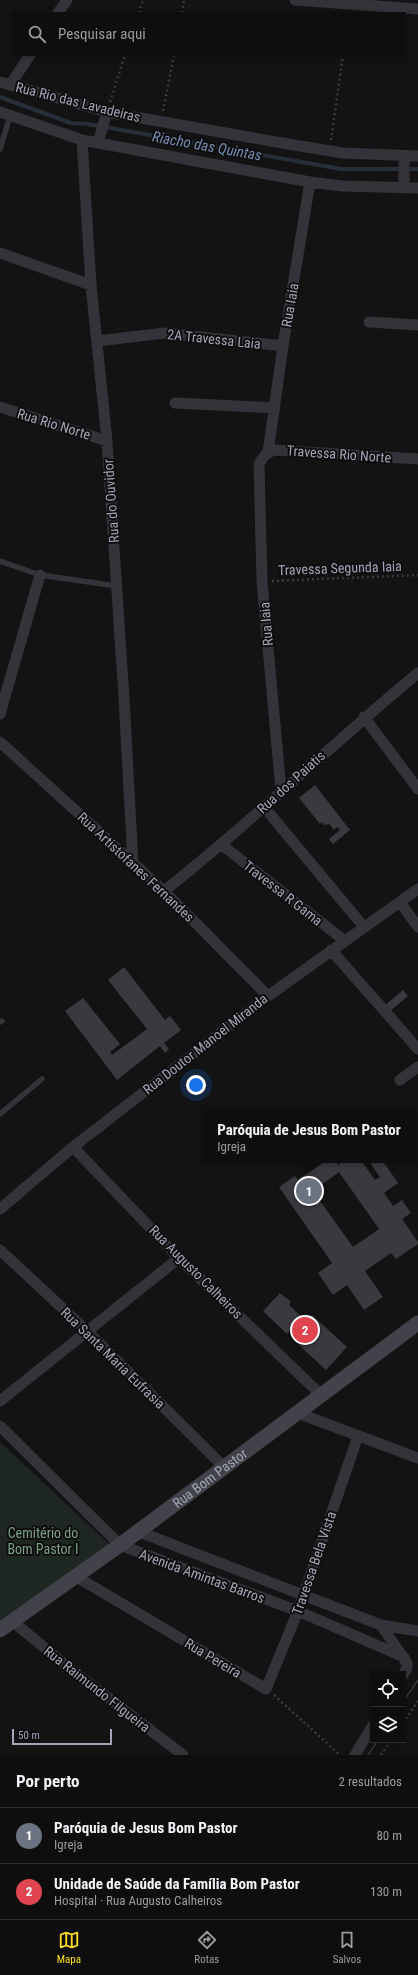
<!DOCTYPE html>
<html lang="pt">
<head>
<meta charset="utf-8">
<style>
	body { margin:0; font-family:"Roboto Condensed",sans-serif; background:#171718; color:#f1f3f6 }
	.controls { position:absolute; right:12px; bottom:12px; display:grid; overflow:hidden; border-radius:0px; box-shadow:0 2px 6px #0003 }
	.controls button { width:36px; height:36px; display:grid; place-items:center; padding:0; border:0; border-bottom:1px solid #2e2e2f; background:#0e0e0f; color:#f1f3f6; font:20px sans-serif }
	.scale { position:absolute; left:12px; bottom:10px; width:100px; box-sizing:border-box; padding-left:4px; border:2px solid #a3a5b6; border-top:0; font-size:11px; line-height:14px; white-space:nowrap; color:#a3a5b6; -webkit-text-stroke:3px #0e0e0f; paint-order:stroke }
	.you { position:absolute; left:196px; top:1085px; width:14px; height:14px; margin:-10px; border:3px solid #fff; border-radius:50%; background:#1a73e8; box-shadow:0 0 0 6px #1a73e833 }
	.badge { display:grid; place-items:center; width:26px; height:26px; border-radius:50%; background:#fedf21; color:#fff; font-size:13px; font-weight:700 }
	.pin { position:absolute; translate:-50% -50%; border:2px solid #fff; box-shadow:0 1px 4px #0006 }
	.popup { position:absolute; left:203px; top:1111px; width:212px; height:52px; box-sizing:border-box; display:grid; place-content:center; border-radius:0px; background:#0e0e0f; filter:drop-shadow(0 1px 3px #0005); font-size:13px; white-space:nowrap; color:#9b9c9e }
	.popup b { font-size:15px; color:#f1f3f6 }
	.popup::after { content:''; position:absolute; left:50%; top:100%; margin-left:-8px; border:8px solid transparent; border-top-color:#0e0e0f }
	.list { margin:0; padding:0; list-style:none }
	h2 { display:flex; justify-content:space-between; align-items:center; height:52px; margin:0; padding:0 16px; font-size:17px }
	h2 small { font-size:13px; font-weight:400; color:#9b9c9e }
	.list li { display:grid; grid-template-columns:26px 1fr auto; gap:12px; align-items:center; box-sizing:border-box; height:56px; padding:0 16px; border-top:1px solid #2e2e2f }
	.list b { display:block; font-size:15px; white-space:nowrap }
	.list p { margin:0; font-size:13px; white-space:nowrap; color:#9b9c9e }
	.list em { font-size:13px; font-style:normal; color:#9b9c9e }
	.icon { flex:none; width:22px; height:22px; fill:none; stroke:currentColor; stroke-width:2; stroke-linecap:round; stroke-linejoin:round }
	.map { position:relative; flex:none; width:418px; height:1755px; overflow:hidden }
	.search { position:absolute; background:#0e0e0f; box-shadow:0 2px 6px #0003; left:12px; right:12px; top:12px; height:44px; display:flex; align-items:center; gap:10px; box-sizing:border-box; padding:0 14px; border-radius:0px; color:#9b9c9e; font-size:15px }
	.sheet { height:164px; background:#0e0e0f }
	nav { display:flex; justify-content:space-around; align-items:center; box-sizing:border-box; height:56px; border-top:1px solid #2e2e2f; background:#0e0e0f; font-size:11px; color:#9b9c9e }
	nav a { display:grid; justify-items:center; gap:2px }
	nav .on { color:#fedf21 }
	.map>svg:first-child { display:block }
	.green { fill:#1e2721 }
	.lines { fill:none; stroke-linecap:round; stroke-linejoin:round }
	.stream { stroke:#282e39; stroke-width:4 }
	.building { fill:#3a393f; fill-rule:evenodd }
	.path { stroke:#393a41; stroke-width:2.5; stroke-dasharray:2 3; stroke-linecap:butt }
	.lane { stroke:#34333a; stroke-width:5.5 }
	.street { stroke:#34333a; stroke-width:11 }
	.secondary { stroke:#41424a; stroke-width:15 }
	.tram { stroke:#4a4b53; stroke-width:1 }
	.labels { text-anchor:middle; stroke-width:4; stroke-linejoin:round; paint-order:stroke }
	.street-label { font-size:14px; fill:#a3a5b6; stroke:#0e0e0f }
	.park-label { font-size:14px; fill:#79a283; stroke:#0e0e0f }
	.water-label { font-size:15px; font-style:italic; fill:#778cb4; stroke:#0e0e0f }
</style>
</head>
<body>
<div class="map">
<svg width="418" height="1755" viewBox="0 0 418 1755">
	<rect width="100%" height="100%" fill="#131314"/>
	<path class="green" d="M0 1442 110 1545 0 1624Z"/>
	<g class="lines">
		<path class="stream" d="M0 97 71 123 88 124 341 169H418"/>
	</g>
	<path class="building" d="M315 785 350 830 333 844 329 839 340 830 337 827 334 830 329 824 324 825 322 822 320 824 299 798Z
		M124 967 165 1020 170 1016 181 1030 164 1043 169 1049 165 1053 160 1046 117 1080 65 1011 83 998 120 1044 110 1052 112 1055 147 1029 108 980Z
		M403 990 408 996 389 1012 384 1006Z
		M327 1160H335L338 1165 345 1160H361L375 1180 380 1177 368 1160H382L398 1183 384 1193 393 1206 402 1200 411 1213 402 1219 418 1242V1244L396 1259 391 1253 365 1271 383 1297 364 1310 347 1285 333 1295 318 1273 332 1263 279 1187 295 1176 298 1180ZM339 1172 379 1229 353 1247 313 1191Z
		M280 1293 291 1302 289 1305 307 1322 312 1315 347 1347 326 1370 299 1345 303 1341 291 1330 287 1334 263 1311Z"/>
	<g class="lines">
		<path class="path" d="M139 13 143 0
			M182 13 184 0
			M110 102 125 55
			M163 111 174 55
			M331 140 343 55
			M272 581 418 575
			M274 1695 340 1755
			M403 1723 418 1701
			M381 1755 391 1740"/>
		<path class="lane" d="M0 149 10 116
			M0 561 40 575 117 586
			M0 1022 2 1021
			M0 1114 42 1079"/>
		<path class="street" d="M295 0 418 9
			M58 13 67 0
			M0 82 107 112 288 144 343 153 418 156
			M10 85 30 55
			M0 112 82 140 310 182 342 186 418 188
			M82 140 91 285 107 441 124 698 133 863
			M98 143 107 112
			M404 188V157
			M0 253 91 285
			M369 322 418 325
			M97 341 165 333 283 346
			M175 403 275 408
			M0 407 107 441
			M268 452 283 346 310 182
			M0 714 40 575
			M364 717 418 789
			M0 742 164 891 268 996
			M281 791 262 581 259 465C262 457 266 453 274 450L418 459
			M264 807 364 927
			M222 845 345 941
			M164 891C252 822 332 744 418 673
			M400 902 418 927
			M331 950 418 1049
			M400 1080 418 1067
			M73 1147 179 1258 321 1395
			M0 1209 73 1147 268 996 418 889
			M0 1250 87 1331 224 1467
			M0 1401 179 1258
			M295 1412 418 1458
			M0 1426 120 1545 298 1611 404 1657
			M137 1531 381 1625 418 1631
			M75 1576 266 1689 298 1611 358 1436
			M12 1621 74 1672 183 1755
			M381 1625 407 1663V1668L403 1675
			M355 1755 373 1725"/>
		<path class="secondary" id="s1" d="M0 1630 120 1545 418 1323"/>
		<path class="tram" d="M403 1702 418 1680
			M368 1755 378 1740"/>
	</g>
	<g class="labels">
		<g class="street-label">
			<text transform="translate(78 102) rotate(14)" y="5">Rua Rio das Lavadeiras</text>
			<text transform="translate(290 305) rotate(-80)" y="5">Rua Iaia</text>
			<text transform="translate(214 339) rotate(6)" y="5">2A Travessa Laia</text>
			<text transform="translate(54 424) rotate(17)" y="5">Rua Rio Norte</text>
			<text transform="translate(339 454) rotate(4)" y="5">Travessa Rio Norte</text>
			<text transform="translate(111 501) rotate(-94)" y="5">Rua do Ouvidor</text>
			<text transform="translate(340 568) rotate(-2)" y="5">Travessa Segunda Iaia</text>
			<text transform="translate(266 624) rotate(-95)" y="5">Rua Iaia</text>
			<text transform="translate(291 782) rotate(-42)" y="5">Rua dos Paiatis</text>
			<text transform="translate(136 867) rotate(43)" y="5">Rua Artistofanes Fernandes</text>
			<text transform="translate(283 893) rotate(38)" y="5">Travessa R Gama</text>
			<text transform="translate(205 1044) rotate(-38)" y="5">Rua Doutor Manoel Miranda</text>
			<text transform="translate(196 1272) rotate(45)" y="5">Rua Augusto Calheiros</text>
			<text transform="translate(113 1358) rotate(44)" y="5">Rua Santa Maria Eufrasia</text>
			<text dy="5" stroke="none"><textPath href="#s1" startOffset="259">Rua Bom Pastor</textPath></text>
			<text transform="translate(314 1563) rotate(-71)" y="5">Travessa Bela Vista</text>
			<text transform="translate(202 1576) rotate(20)" y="5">Avenida Amintas Barros</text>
			<text transform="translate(213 1658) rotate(31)" y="5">Rua Pereira</text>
			<text transform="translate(97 1689) rotate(38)" y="5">Rua Raimundo Filgueira</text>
		</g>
		<g class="park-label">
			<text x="43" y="1538">Cemitério do<tspan x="43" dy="16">Bom Pastor I</tspan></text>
		</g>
		<g class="water-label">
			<text transform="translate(207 146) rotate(10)" y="5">Riacho das Quintas</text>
		</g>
	</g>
</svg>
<div class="controls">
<button><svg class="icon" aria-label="locate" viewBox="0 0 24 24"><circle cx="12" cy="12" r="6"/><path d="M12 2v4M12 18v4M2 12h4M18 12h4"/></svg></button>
<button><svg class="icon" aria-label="layers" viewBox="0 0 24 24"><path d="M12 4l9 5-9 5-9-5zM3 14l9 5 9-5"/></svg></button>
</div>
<div class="scale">50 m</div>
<div class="you"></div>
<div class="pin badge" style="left:309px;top:1191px;background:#6b7280">1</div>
<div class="popup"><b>Paróquia de Jesus Bom Pastor</b>Igreja</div>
<div class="pin badge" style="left:305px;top:1330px;background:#e0444e">2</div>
<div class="search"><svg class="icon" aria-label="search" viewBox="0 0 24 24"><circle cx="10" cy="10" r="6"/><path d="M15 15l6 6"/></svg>Pesquisar aqui</div>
</div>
<section class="sheet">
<h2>Por perto<small>2 resultados</small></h2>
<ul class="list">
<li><span class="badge" style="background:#6b7280">1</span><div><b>Paróquia de Jesus Bom Pastor</b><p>Igreja</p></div><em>80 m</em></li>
<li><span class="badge" style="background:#e0444e">2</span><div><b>Unidade de Saúde da Família Bom Pastor</b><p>Hospital · Rua Augusto Calheiros</p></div><em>130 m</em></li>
</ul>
</section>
<nav>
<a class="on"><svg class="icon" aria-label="map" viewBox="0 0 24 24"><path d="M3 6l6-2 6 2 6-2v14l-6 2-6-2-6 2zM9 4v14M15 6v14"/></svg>Mapa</a>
<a><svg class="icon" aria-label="directions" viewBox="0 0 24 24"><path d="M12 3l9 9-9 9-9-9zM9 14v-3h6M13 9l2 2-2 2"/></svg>Rotas</a>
<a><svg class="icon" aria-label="saved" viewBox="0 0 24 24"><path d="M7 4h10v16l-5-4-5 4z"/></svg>Salvos</a>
</nav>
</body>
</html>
